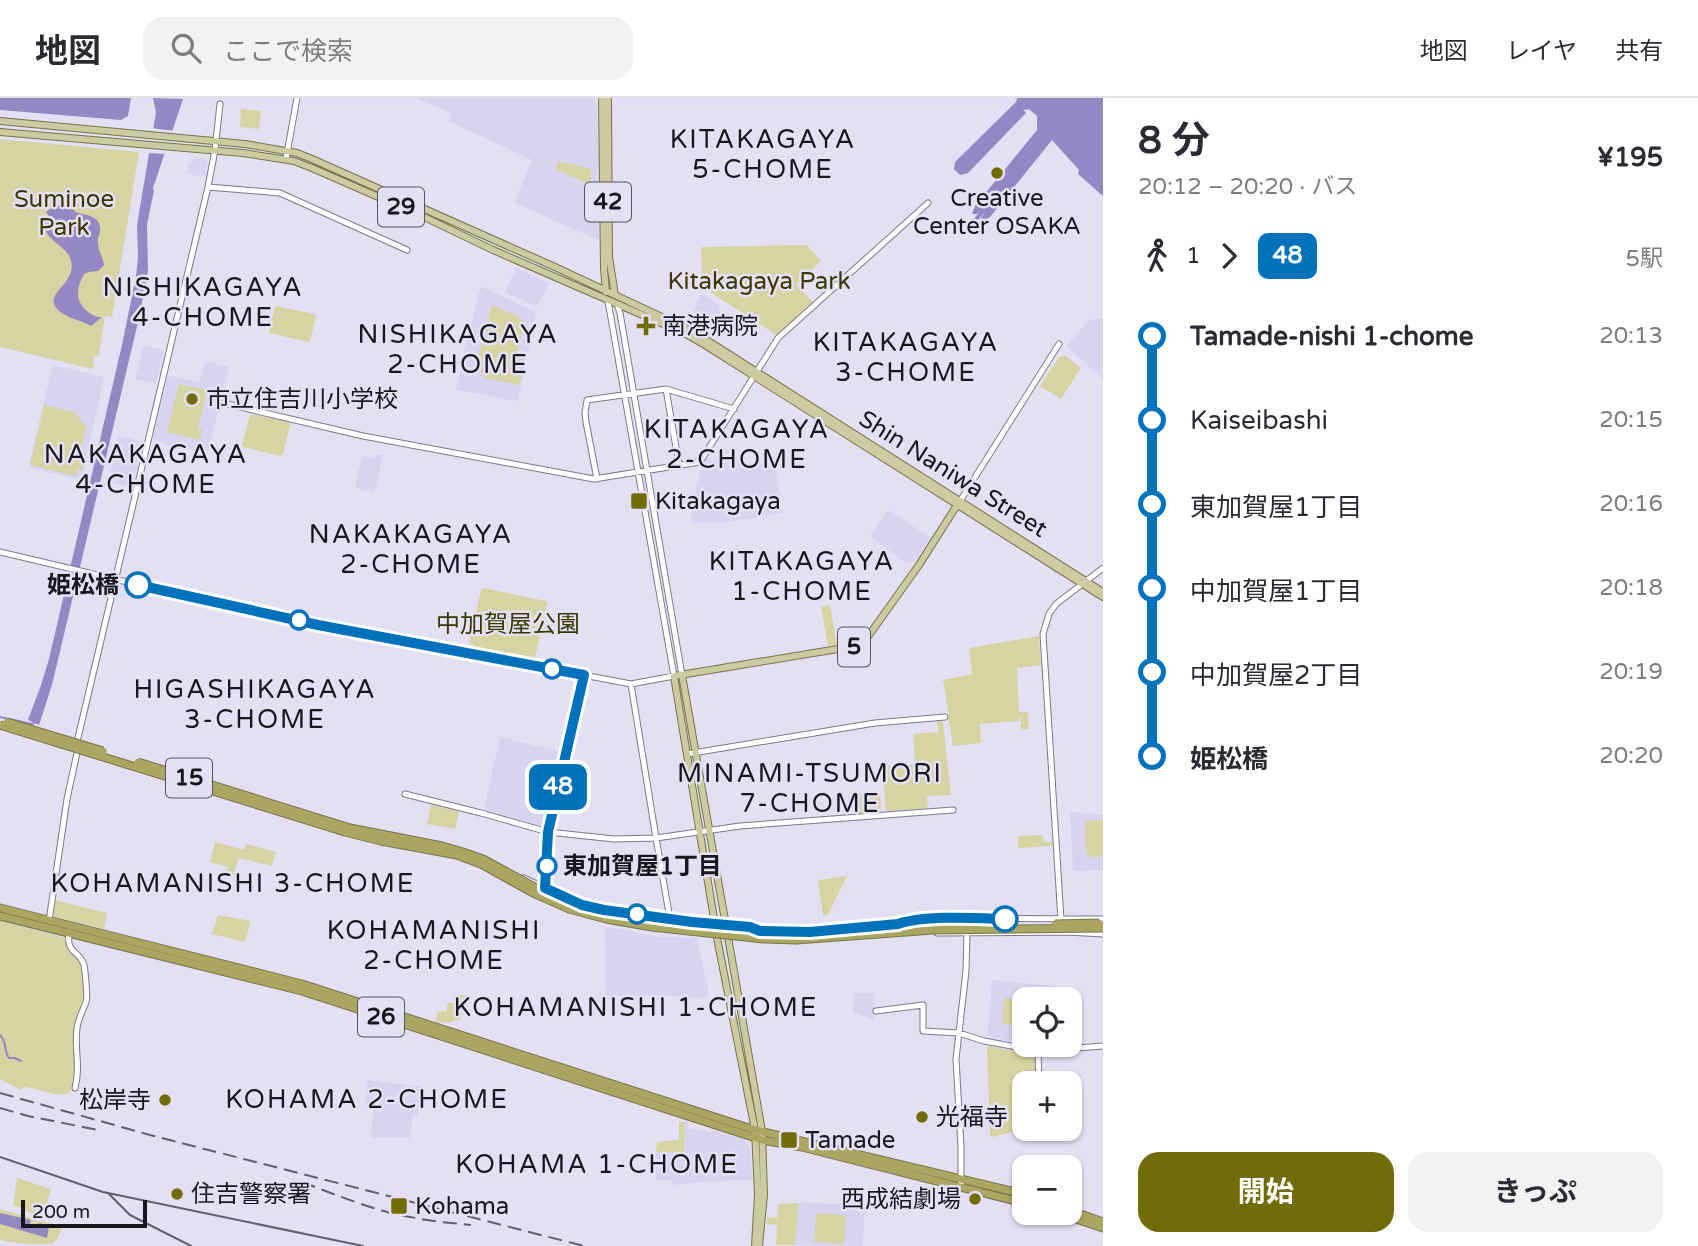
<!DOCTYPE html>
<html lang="ja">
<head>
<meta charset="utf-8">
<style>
  :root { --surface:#fff; --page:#f2f2f3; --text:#2b2b33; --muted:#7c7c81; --line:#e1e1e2; --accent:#726c08 }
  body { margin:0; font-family:"Varela Round","Noto Sans JP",sans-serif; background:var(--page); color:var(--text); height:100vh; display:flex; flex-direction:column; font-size:26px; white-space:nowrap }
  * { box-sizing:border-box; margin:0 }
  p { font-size:23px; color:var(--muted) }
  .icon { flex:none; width:38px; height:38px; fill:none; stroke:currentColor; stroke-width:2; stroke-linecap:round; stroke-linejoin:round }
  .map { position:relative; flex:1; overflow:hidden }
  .drawer { display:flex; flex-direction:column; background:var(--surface); width:595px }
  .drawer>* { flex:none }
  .badge { padding:0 14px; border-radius:10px; font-size:24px; line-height:46px }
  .fabs { position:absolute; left:1012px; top:889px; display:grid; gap:14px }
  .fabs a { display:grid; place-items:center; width:70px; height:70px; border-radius:14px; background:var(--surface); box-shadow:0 2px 5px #0004; font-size:35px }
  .scale { position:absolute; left:21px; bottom:18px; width:126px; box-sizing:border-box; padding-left:7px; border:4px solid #18171e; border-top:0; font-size:19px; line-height:24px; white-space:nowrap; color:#18171e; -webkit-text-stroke:5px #e3e0f4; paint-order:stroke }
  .map>.badge { position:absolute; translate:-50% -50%; box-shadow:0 0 0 4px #fff }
  .legs { display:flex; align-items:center; gap:10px; height:77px; padding:0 35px; font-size:23px }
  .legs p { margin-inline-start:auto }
  .head { display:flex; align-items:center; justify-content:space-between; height:119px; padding:0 35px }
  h1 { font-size:38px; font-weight:700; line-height:52px }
  .button { display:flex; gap:14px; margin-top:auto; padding:14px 35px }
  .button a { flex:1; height:80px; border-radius:21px; background:var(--accent); color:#fff; font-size:28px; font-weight:700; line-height:80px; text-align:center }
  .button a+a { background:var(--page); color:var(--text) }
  ul { padding:0 35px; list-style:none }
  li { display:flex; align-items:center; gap:24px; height:84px; font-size:26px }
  li i { display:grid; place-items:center; width:10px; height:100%; margin:0 9px; background:currentColor }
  li i::after { content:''; width:18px; height:18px; margin:-9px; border:5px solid; border-radius:50%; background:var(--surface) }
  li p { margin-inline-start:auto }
  li:first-child i { background:linear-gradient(#0000 50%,currentColor 0) }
  li:last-child i { background:linear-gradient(currentColor 50%,#0000 0) }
  header { display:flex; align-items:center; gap:42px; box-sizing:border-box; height:98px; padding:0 35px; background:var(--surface); border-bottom:2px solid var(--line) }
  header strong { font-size:33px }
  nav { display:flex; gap:38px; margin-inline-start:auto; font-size:24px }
  .search { width:490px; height:63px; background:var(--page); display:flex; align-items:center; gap:18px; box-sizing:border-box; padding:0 24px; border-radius:21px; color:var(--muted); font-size:26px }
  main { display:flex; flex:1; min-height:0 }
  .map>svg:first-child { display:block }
</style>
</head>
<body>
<header>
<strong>地図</strong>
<div class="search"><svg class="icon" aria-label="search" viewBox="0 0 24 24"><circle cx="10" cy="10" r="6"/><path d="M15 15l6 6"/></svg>ここで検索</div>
<nav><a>地図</a><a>レイヤ</a><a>共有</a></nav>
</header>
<main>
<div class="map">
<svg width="1103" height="1148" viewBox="0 0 1103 1148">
  <rect width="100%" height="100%" fill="#e3e0f4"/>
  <path fill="#d8d4ef" d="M415,0H595L597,12L598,93L568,80L598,95L599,142L514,105L532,62L448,23L451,15Z
    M193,59L204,60L208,65L205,79L187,76L189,65H192Z
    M516,170L549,185L538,207L536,208L505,194Z
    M482,189L534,213L536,215L518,302L516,303L457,292L456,290L480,190Z
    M700,196H702L721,208L718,213L725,218L712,237L691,224Z
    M1103,220V281L1066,248L1089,222Z
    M143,248L164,252L156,286L135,281Z
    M205,263L229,269L208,354L206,356L162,345V344L154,342L153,341L167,280L171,278L199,284Z
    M54,267L103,279L104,281L87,356H88L82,379L79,381L30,370L29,367L52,269Z
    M119,338L143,344L132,389L108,384Z
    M724,350L748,365L747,368L774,363L783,415L722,425H693L690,415L702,367L707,360L714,364Z
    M377,356L383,357L375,393L372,394L356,390L355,389L362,358L375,361Z
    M888,412L931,440L915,464L906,465L870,438Z
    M500,639L562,654L546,729H544L486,712L484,710Z
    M1070,714L1103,717V772L1073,773Z
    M607,829L658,839L697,840L709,896L704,900L654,897L608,898L606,896L605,830Z
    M994,882L1061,889L1063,891L1062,901H1024V946L987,938L992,884Z
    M854,895H874V922L853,915Z
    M368,982L425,989L418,1017H413L410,1040H370L374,1008L364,1007Z
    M688,1023V1031L711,1034L713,1032L743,1041L750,1050L753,1082L712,1083L672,1087V1082H656V1054H684L685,1024Z
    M799,1105L865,1106L863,1148L795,1147Z"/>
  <path fill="#d6d4a2" d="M241,11L261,13L259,31L240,29Z
    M0,41L139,54L112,219L105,218L99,257L94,258L93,271L0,249Z
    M559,63L591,71V87L555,71Z
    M807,147L821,163L796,187L814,205L778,238L707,192L710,188L702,183L701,150L703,149Z
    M492,207L520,219L519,221L524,223L517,258L525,260L519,287L485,280L476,267Z
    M275,208L314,216L316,218L310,243L308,244L270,235L269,234Z
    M1066,258L1081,270L1061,301L1040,288L1059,259Z
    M179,286L207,292L198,330L202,331L200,342L167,334Z
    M44,307L75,314L86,329L81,353L86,354L82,372L78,371L76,378L30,367Z
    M250,316L289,324L290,327L283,356L280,358L243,349L242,347Z
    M483,490L546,503L547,505L535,560L532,561L473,551L474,546L469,545L481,492Z
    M830,507L837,547L828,548L821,509Z
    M1039,538L1041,567L1017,570L1019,614H1028L1029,631H1021L1020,616L1019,623L980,626L981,645L953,648L943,582L972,576L969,550Z
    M937,622L943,624L951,697L927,698L928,710L888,713L886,711L882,668L915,666L913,636L938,634Z
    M880,695L881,711L880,714L857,716L855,697Z
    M431,707L459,713L455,731L427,726Z
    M1103,722V758L1090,759L1086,755L1085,723Z
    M1043,737L1044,744H1053V748L1018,750V738Z
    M215,744L244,752L246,746L276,754L272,768L239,760L233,777L226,775L228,769L210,764Z
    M847,778L828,817L823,818L818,784L819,782Z
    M54,802L107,815L104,831L51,818Z
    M218,817L251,823L245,844L212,836Z
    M0,823L65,840C67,857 77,855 81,867C84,874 87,898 84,905C81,914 75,921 75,931C73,952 82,975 69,995C52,1000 39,989 23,989L21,992L0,981Z
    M1016,890L1049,893L1048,901H1024V928L1002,926L1004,900L1015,901Z
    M454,896L465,897L466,899L461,921C453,924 445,926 436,924L438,913L446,914L448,905H453Z
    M989,948L1034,957L1035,959L1036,985H1024V1030L1018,1033L992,1039L990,1038L987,949Z
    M679,1024H685L684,1054H656L657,1044L679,1042Z
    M17,1080L51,1091L43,1119L25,1113L24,1110L13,1108Z
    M799,1105L795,1147H776L777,1127L767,1126V1119L777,1120L778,1106Z
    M0,1111L62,1129C60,1135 58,1141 53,1145C43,1148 12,1145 0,1142Z
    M816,1115L846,1117L844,1146L814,1144Z"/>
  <path fill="#9488c4" d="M0,0H131L128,18L121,22L0,12Z
    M153,0L183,1L153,90L154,93L147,126L148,173L139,220L52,587L39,627L28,622L41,587L49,561L122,247L136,178L138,159L137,127L156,14Z
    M1017,0H1103V98L1078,76L1079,72L1052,42L990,119L981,124V120L985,114L977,123L974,121L981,111L977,116H972L975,108L1037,32V18L1029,11L1026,12L1023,11L1026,15L968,75L960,77L954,71L955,64L1016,4Z
    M56,107L62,108V110L75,112V114C84,117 101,117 100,132C99,142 98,134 98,144C98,153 103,159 104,167L98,173L89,174L84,176C77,189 74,202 87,213C92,217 95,219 102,219C97,222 95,226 91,228C81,222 65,220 57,211C43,195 77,186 71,163C67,146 48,147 42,124L48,117L46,114Z
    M0,1115L31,1122L30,1126L38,1128L39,1125L49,1128L47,1140L0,1126Z"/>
  <path fill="#e3e0f4" d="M149,30L177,33L168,56L146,55Z"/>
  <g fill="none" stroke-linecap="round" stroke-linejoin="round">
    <path stroke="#9488c4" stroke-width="2" d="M0,619L32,626L34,625
      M0,937C7,944 4,954 9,960H15L21,963"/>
    <g stroke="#7c798b" stroke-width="7">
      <path id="secondary" d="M286,61L297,0
        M208,89L280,95L407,152
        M617,206L620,215L682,577
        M666,291L679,367
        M223,305L363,338L594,381L700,364L778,240L928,105
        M597,381L586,324L585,315L587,302L666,291L734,311
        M960,403L1059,246
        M0,454L123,483L318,527L536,568L631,586L674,578L608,203
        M631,586L656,740L670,821
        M687,656L875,625L945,619
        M405,696L481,715L548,734L614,741L656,740L740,728L953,712
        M524,780L559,797
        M545,790L548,734L584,577
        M602,812L668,821
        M1061,822L1043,536L1049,516L1056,506L1103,470
        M49,823L67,701L77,655V644L208,89L215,52L220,6
        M688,824L752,830
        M897,826L910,823L958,820L1103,821
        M69,834C66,857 79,851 84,867C85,873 88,899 86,904C83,913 78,921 77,930C74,952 81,966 75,990
        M937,835L1067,834L1103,836
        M876,913L923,907V933L959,935L984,943L1038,953L1103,948
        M1038,953L1039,985
        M961,1089V1049L956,961L966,873L967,834"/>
    </g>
    <g stroke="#77744a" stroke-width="8">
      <path id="primary" d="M602,0L604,171L606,194
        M608,0L609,159L615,197
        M0,23L245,46L297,55L312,61L555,169L694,234L1103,494
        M0,34L243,55L294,63L312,70L422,118L493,152L684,235L705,247L1103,499
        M682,577L762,1033L764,1097L759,1148
        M755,1148L758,1096L755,1032L718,845L674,578L862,547L919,467L959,404"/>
    </g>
    <g stroke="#77744a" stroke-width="9">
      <path id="highway" d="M0,810L302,886L755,1032L1024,1096
        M0,818L302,893L762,1042L802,1049L1024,1105
        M750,829L783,832
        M1069,1112L1103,1124
        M1058,1115L1103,1130"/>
    </g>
    <use href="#secondary" stroke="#fff" stroke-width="5"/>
    <use href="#primary" stroke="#cccaa0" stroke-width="6"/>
    <use href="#highway" stroke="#aaa661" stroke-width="7"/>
    <path stroke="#615f6b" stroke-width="2" d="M0,1059L103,1094L363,1148
      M109,1096L130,1117L191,1148"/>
    <path stroke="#615f6b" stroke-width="2" stroke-dasharray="14 7" stroke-linecap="butt" d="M0,995L150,1037L584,1148
      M0,1010L28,1018L98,1032
      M302,1084C339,1098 377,1114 416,1120C434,1124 453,1125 471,1127"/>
    <g stroke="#77744a" stroke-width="9" stroke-linecap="butt">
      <path id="highway-bridge" d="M7,624L103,653
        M0,627L345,734L381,743L457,757L481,766L535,796L569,811L606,821L652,829L764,841L796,842L933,832L1103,830
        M138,664L350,730L442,748L463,754L483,761L544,794L576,808L607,816L733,833L783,837L832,835L925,826L1015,825
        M1055,826L1099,825
        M783,832L828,831"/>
    </g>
    <use href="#highway-bridge" stroke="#aaa661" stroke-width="7"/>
  </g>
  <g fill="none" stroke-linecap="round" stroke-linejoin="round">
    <g stroke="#fff" stroke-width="16">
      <path id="line-1" d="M138,487L318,527L584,577L548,734L545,790L582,807L604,812L692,824L750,829L760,833L810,834L898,826C925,817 975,820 1005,821"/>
    </g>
    <use href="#line-1" stroke="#0072bc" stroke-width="10"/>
  </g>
  <g fill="#726c08" stroke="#e3e0f4" stroke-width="2.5">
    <circle cx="997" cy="75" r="7"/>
    <path d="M642.5 217.5h7v7h7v7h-7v7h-7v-7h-7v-7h7z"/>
    <circle cx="192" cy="301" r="7"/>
    <rect x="630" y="394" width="18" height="18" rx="3.5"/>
    <circle cx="165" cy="1002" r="7"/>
    <circle cx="922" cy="1019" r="7"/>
    <rect x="780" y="1033" width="18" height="18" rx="3.5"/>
    <circle cx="177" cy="1096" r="7"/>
    <circle cx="975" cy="1101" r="7"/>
    <rect x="390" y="1099" width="18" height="18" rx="3.5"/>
  </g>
  <g fill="#fff" stroke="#0072bc" stroke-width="3.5">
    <circle cx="138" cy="487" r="12"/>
    <circle cx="299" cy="522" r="9"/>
    <circle cx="552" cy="571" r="9"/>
    <circle cx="547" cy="768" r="9"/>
    <circle cx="637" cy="816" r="9"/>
    <circle cx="1005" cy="821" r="12"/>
  </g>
  <g text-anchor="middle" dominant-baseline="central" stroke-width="5" stroke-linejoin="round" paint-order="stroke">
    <g fill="#e3e0f4" stroke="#55535e" stroke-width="2">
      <rect x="585" y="84.5" width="46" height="39" rx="5"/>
      <rect x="378" y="89.5" width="46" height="39" rx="5"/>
      <rect x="838" y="529.5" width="32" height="39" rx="5"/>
      <rect x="166" y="660.5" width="46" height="39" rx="5"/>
      <rect x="358" y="899.5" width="46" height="39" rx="5"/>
    </g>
    <g font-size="23" font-weight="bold" fill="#18171e">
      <text x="608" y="104">42</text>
      <text x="401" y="109">29</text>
      <text x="854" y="549">5</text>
      <text x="189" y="680">15</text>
      <text x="381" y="919">26</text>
    </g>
    <g font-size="24" fill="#18171e" stroke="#e3e0f4" text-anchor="start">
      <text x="997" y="100" text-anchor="middle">Creative<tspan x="997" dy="28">Center OSAKA</tspan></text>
      <text x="662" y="228">南港病院</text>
      <text x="206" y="301">市立住吉川小学校</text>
      <text x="655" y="403">Kitakagaya</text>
      <text x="151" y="1002" text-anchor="end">松岸寺</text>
      <text x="936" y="1019">光福寺</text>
      <text x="805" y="1042">Tamade</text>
      <text x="191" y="1096">住吉警察署</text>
      <text x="961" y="1101" text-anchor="end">西成結劇場</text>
      <text x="415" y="1108">Kohama</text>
    </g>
    <g font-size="24" fill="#3b3700" stroke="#e3e0f4">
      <text x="64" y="101">Suminoe<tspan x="64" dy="28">Park</tspan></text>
      <text x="759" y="183">Kitakagaya Park</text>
      <text x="508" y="526">中加賀屋公園</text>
    </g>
    <g font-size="24" fill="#18171e" stroke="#e3e0f4">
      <text transform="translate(953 376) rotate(32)">Shin Naniwa Street</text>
    </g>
    <g font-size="24" font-weight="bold" fill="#18171e" stroke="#e3e0f4" text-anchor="end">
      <text x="119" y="487">姫松橋</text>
      <text x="563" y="768" text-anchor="start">東加賀屋1丁目</text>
    </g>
    <g font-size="26" letter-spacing="2" fill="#18171e" stroke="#e3e0f4">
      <text x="763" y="41">KITAKAGAYA<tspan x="763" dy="30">5-CHOME</tspan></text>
      <text x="203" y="189">NISHIKAGAYA<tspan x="203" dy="30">4-CHOME</tspan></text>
      <text x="458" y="236">NISHIKAGAYA<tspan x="458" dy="30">2-CHOME</tspan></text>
      <text x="906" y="244">KITAKAGAYA<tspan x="906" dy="30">3-CHOME</tspan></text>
      <text x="737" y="331">KITAKAGAYA<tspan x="737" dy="30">2-CHOME</tspan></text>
      <text x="146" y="356">NAKAKAGAYA<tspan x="146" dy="30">4-CHOME</tspan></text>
      <text x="411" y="436">NAKAKAGAYA<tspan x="411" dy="30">2-CHOME</tspan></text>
      <text x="802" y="463">KITAKAGAYA<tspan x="802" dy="30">1-CHOME</tspan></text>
      <text x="255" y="591">HIGASHIKAGAYA<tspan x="255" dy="30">3-CHOME</tspan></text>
      <text x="810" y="675">MINAMI-TSUMORI<tspan x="810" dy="30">7-CHOME</tspan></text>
      <text x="233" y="785">KOHAMANISHI 3-CHOME</text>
      <text x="434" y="832">KOHAMANISHI<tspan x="434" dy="30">2-CHOME</tspan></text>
      <text x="636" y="909">KOHAMANISHI 1-CHOME</text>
      <text x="367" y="1001">KOHAMA 2-CHOME</text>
      <text x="597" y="1066">KOHAMA 1-CHOME</text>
    </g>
  </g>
</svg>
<div class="fabs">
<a><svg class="icon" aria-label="locate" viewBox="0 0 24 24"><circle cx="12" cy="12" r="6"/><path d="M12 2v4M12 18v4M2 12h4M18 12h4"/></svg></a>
<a>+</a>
<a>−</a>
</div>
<div class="scale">200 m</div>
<b class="badge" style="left:558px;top:689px;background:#0072bc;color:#fff">48</b>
</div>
<section class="drawer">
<div class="head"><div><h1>8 分</h1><p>20:12 – 20:20 · バス</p></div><b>¥195</b></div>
<div class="legs"><svg class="icon" aria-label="walk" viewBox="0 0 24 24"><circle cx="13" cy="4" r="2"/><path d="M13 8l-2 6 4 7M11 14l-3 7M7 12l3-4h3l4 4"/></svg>1<svg class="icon" aria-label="forward" viewBox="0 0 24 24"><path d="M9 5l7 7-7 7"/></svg><b class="badge" style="background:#0072bc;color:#fff">48</b><p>5駅</p></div>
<ul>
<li><i style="color:#0072bc"></i><b>Tamade-nishi 1-chome</b><p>20:13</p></li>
<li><i style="color:#0072bc"></i><span>Kaiseibashi</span><p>20:15</p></li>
<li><i style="color:#0072bc"></i><span>東加賀屋1丁目</span><p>20:16</p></li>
<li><i style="color:#0072bc"></i><span>中加賀屋1丁目</span><p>20:18</p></li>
<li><i style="color:#0072bc"></i><span>中加賀屋2丁目</span><p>20:19</p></li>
<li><i style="color:#0072bc"></i><b>姫松橋</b><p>20:20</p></li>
</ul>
<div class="button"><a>開始</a><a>きっぷ</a></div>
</section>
</main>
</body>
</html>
